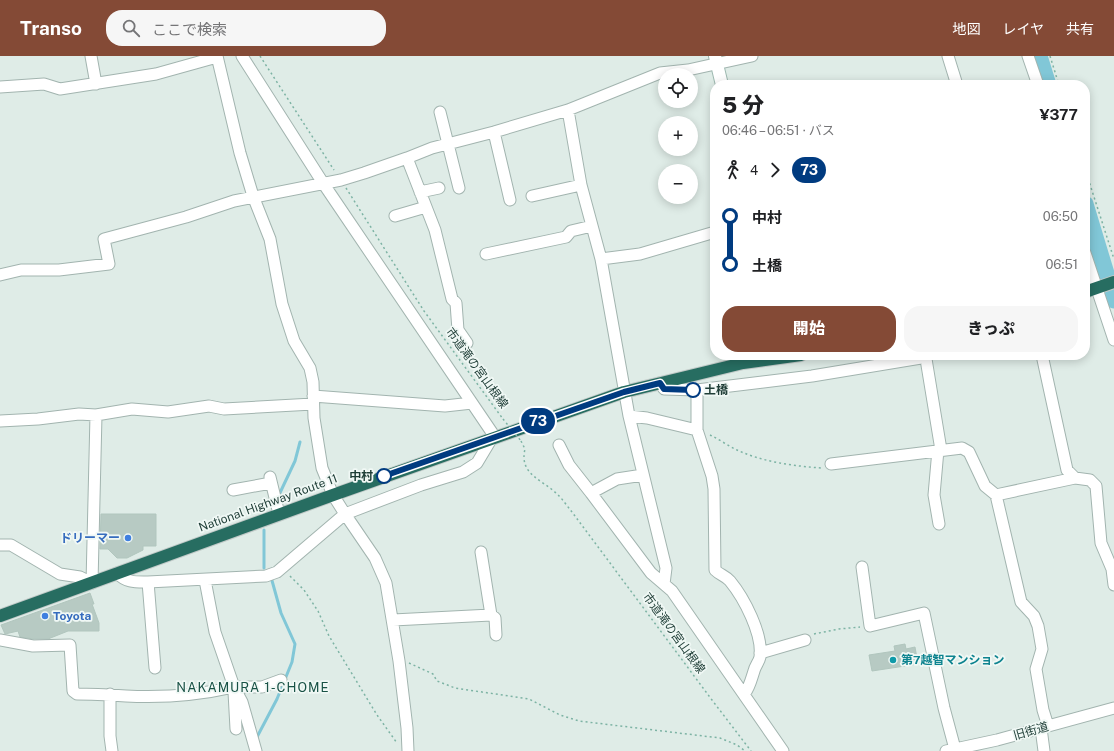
<!DOCTYPE html>
<html lang="ja">
<head>
<meta charset="utf-8">
<style>
  :root { --surface:#fff; --page:#f6f6f6; --text:#202124; --muted:#757577; --accent:#844a36 }
  body { margin:0; font-family:"Public Sans","Noto Sans JP",sans-serif; background:var(--page); color:var(--text); height:100vh; display:flex; flex-direction:column; font-size:15px; white-space:nowrap }
  * { box-sizing:border-box; margin:0 }
  p { font-size:13px; color:var(--muted) }
  .icon { flex:none; width:22px; height:22px; fill:none; stroke:currentColor; stroke-width:2; stroke-linecap:round; stroke-linejoin:round }
  .map { position:relative; flex:1; overflow:hidden }
  .side { position:absolute; left:710px; top:24px; width:380px; height:280px; display:flex; flex-direction:column; background:var(--surface); border-radius:16px; box-shadow:0 2px 10px #0003 }
  .side>* { flex:none }
  .badge { padding:0 8px; border-radius:13px; font-size:14px; line-height:26px }
  .fabs { position:absolute; left:658px; top:12px; display:grid; gap:8px }
  .fabs a { display:grid; place-items:center; width:40px; height:40px; border-radius:50%; background:var(--surface); box-shadow:0 2px 10px #0003; font-size:20px }
  .map>.badge { position:absolute; translate:-50% -50%; box-shadow:0 0 0 2px #fff }
  .legs { display:flex; align-items:center; gap:6px; height:44px; padding:0 12px; font-size:13px }
  .legs p { margin-inline-start:auto }
  .head { display:flex; align-items:center; justify-content:space-between; height:68px; padding:0 12px }
  h1 { font-size:22px; font-weight:800; line-height:30px }
  .primary-button { display:flex; gap:8px; margin-top:auto; padding:8px 12px }
  .primary-button a { flex:1; height:46px; border-radius:16px; background:var(--accent); color:#fff; font-size:16px; font-weight:800; line-height:46px; text-align:center }
  .primary-button a+a { background:var(--page); color:var(--text) }
  ul { padding:0 12px; list-style:none }
  li { display:flex; align-items:center; gap:14px; height:48px; font-size:15px }
  li i { display:grid; place-items:center; width:6px; height:100%; margin:0 5px; background:currentColor }
  li i::after { content:''; width:10px; height:10px; margin:-5px; border:3px solid; border-radius:50%; background:var(--surface) }
  li p { margin-inline-start:auto }
  li:first-child i { background:linear-gradient(#0000 50%,currentColor 0) }
  li:last-child i { background:linear-gradient(currentColor 50%,#0000 0) }
  header { display:flex; align-items:center; gap:24px; box-sizing:border-box; height:56px; padding:0 20px; background:var(--accent); color:#fff }
  header strong { font-size:19px }
  nav { display:flex; gap:22px; margin-inline-start:auto; font-size:14px }
  .search { width:280px; height:36px; background:var(--page); display:flex; align-items:center; gap:10px; box-sizing:border-box; padding:0 14px; border-radius:16px; color:var(--muted); font-size:15px }
  .map>svg:first-child { display:block }
</style>
</head>
<body>
<header>
<strong>Transo</strong>
<div class="search"><svg class="icon" aria-label="search" viewBox="0 0 24 24"><circle cx="10" cy="10" r="6"/><path d="M15 15l6 6"/></svg>ここで検索</div>
<nav><a>地図</a><a>レイヤ</a><a>共有</a></nav>
</header>
<div class="map">
<svg width="1114" height="695" viewBox="0 0 1114 695">
  <rect width="100%" height="100%" fill="#dfece7"/>
  <g fill="none" stroke-linecap="round" stroke-linejoin="round">
    <path stroke="#81c7d7" stroke-width="3" d="M278,441L295,405L300,386
      M264,474V512
      M257,681L277,643L292,606L295,588L281,557L271,521"/>
    <path stroke="#81c7d7" stroke-width="17" d="M1039,0L1048,29
      M1085,148L1114,244"/>
  </g>
  <path fill="#b7cac3" stroke="#b1c6be" d="M101,458H156V490H143V494L127,502H117L108,493H100Z
    M90,537L94,548H92L99,567V575H68L48,583H34L20,581L18,575L5,578L1,569Z
    M905,588L906,593L915,591L918,608L872,615L869,599L895,595L894,590Z"/>
  <g fill="none" stroke-linecap="round" stroke-linejoin="round">
    <g stroke="#a2b4af" stroke-width="13">
      <path id="street" d="M91,0L96,28
        M217,0L240,97L253,140L270,183L282,248L294,285L310,312L313,326L314,362L322,412L333,439L345,458L375,502L386,527L399,605L407,672L408,695
        M242,0L323,127L495,381
        M948,0L957,29
        M1028,0L1038,29
        M0,31L44,28L60,33L156,18L217,1
        M568,54L581,129L601,203L629,360L666,512L664,528
        M440,56L459,132
        M494,76L510,144
        M407,102L435,174L452,243L456,247L458,274L467,287
        M420,136L439,132
        M532,140L581,129
        M395,160L426,151
        M1085,197L1114,284
        M486,198L566,181L571,175L592,170
        M601,203L640,198L715,176
        M0,219L21,214H59L109,208L104,183L186,161L234,145L341,124L364,117L407,102L432,92L494,76L568,54L660,17L688,14L752,0
        M1042,299L1067,414L1075,422L1090,424L1096,430L1101,487L1112,513L1114,529
        M660,327L664,333L697,334
        M313,340L445,350L472,347
        M629,360L647,362L697,374V334L812,320L921,302L926,303L941,394
        M0,365L38,363L79,358L96,359L132,353L168,356L209,350L224,353L313,348
        M697,374L712,420L714,433L715,514C720,519 726,520 730,525C744,542 763,578 760,601C759,606 755,610 754,615C751,624 750,630 745,637
        M559,389L569,409L591,437L617,423L643,419
        M938,394L934,439L939,468
        M831,408L962,392L969,396L985,430L996,439L1075,422
        M270,421L279,458
        M233,434L271,427
        M591,437L651,517L672,535L783,695
        M996,439L1021,546L1034,560L1038,570L1042,593L1036,613L1043,654L1048,670
        M0,489H11L60,518L80,521L92,527L96,359
        M481,496L491,559
        M862,511L870,570L924,557L944,652L955,693
        M117,517C126,527 136,526 148,526L266,520L277,516L345,458L421,429L463,416L477,407L492,382
        M205,524L215,576L234,631H262L281,624
        M148,526L155,612
        M393,564L491,559L495,562L496,579
        M0,584L33,590L70,589L73,635L77,638C94,638 110,639 126,640C163,642 199,639 234,631L242,646L256,695
        M760,597L805,584
        M234,636L236,673
        M110,638V680L112,695
        M1041,672L1044,695
        M946,695L997,684L1114,652"/>
    </g>
    <g stroke="#9db9b0" stroke-width="14">
      <path id="secondary" d="M715,0L722,29"/>
    </g>
    <g stroke="#c0c9c7" stroke-width="14">
      <path id="highway" d="M1085,236L1114,226
        M0,560L333,439L624,336L743,307L801,299"/>
    </g>
    <path stroke="#7db3a4" stroke-width="1.5" stroke-dasharray="2 3" stroke-linecap="butt" d="M260,0L334,114
      M1050,0L1059,29
      M1085,113L1114,203
      M346,132L424,255L503,363
      M710,379C719,383 728,390 737,394C763,406 793,410 822,412
      M521,385L525,393C519,418 541,423 556,437C562,442 567,450 572,456L712,644L751,695
      M290,520L304,534L318,555L329,580L377,659L397,687
      M814,578L839,573L860,571
      M409,607L433,618L437,625L455,632L529,643L560,659L579,665L720,682L737,689L745,695"/>
    <use href="#street" stroke="#fff" stroke-width="11"/>
    <use href="#secondary" stroke="#fff" stroke-width="12"/>
    <use href="#highway" stroke="#276d61" stroke-width="12"/>
    <path stroke="#7db3a4" stroke-width="1.5" stroke-dasharray="2 3" stroke-linecap="butt" d="M503,363L521,385"/>
  </g>
  <g fill="none" stroke-linecap="round" stroke-linejoin="round">
    <g stroke="#fff" stroke-width="9">
      <path id="line-1" d="M384,420L624,336L660,327L664,333L693,334"/>
    </g>
    <use href="#line-1" stroke="#003b80" stroke-width="6"/>
  </g>
  <g fill="#fff" stroke="#003b80" stroke-width="2">
    <circle cx="693" cy="334" r="7"/>
    <circle cx="384" cy="420" r="7"/>
  </g>
  <g fill="#3f7fe0" stroke="#f0f8f5" stroke-width="1.5">
    <circle cx="128" cy="482" r="4"/>
    <circle cx="45" cy="560" r="4"/>
  </g>
  <circle fill="#0f9aa8" stroke="#f0f8f5" stroke-width="1.5" cx="893" cy="604" r="4"/>
  <g text-anchor="middle" dominant-baseline="central" stroke-width="3.5" stroke-linejoin="round" paint-order="stroke">
    <g font-size="12" fill="#1f3e37" stroke="#f0f8f5">
      <text transform="translate(477 312) rotate(54)">市道滝の宮山根線</text>
      <text transform="translate(268 447) rotate(-20)">National Highway Route 11</text>
      <text transform="translate(674 577) rotate(54)">市道滝の宮山根線</text>
      <text transform="translate(1031 675) rotate(-16)">旧街道</text>
    </g>
    <g font-size="12" font-weight="bold" fill="#1f3e37" stroke="#f0f8f5" text-anchor="start">
      <text x="704" y="334">土橋</text>
      <text x="373" y="420" text-anchor="end">中村</text>
    </g>
    <g font-size="12" font-weight="bold" fill="#366cbe" stroke="#f0f8f5" text-anchor="end">
      <text x="120" y="482">ドリーマー</text>
      <text x="53" y="560" text-anchor="start">Toyota</text>
    </g>
    <g font-size="12" font-weight="bold" fill="#0d838f" stroke="#f0f8f5" text-anchor="start">
      <text x="901" y="604">第7越智マンション</text>
    </g>
    <g font-size="13" letter-spacing="1" fill="#195246" stroke="#f0f8f5">
      <text x="253" y="631">NAKAMURA 1-CHOME</text>
    </g>
  </g>
</svg>
<div class="fabs">
<a><svg class="icon" aria-label="locate" viewBox="0 0 24 24"><circle cx="12" cy="12" r="6"/><path d="M12 2v4M12 18v4M2 12h4M18 12h4"/></svg></a>
<a>+</a>
<a>−</a>
</div>
<b class="badge" style="left:538px;top:365px;background:#003b80;color:#fff">73</b>
<section class="side">
<div class="head"><div><h1>5 分</h1><p>06:46 – 06:51 · バス</p></div><b>¥377</b></div>
<div class="legs"><svg class="icon" aria-label="walk" viewBox="0 0 24 24"><circle cx="13" cy="4" r="2"/><path d="M13 8l-2 6 4 7M11 14l-3 7M7 12l3-4h3l4 4"/></svg>4<svg class="icon" aria-label="forward" viewBox="0 0 24 24"><path d="M9 5l7 7-7 7"/></svg><b class="badge" style="background:#003b80;color:#fff">73</b></div>
<ul>
<li><i style="color:#003b80"></i><b>中村</b><p>06:50</p></li>
<li><i style="color:#003b80"></i><b>土橋</b><p>06:51</p></li>
</ul>
<div class="primary-button"><a>開始</a><a>きっぷ</a></div>
</section>
</div>
</body>
</html>
